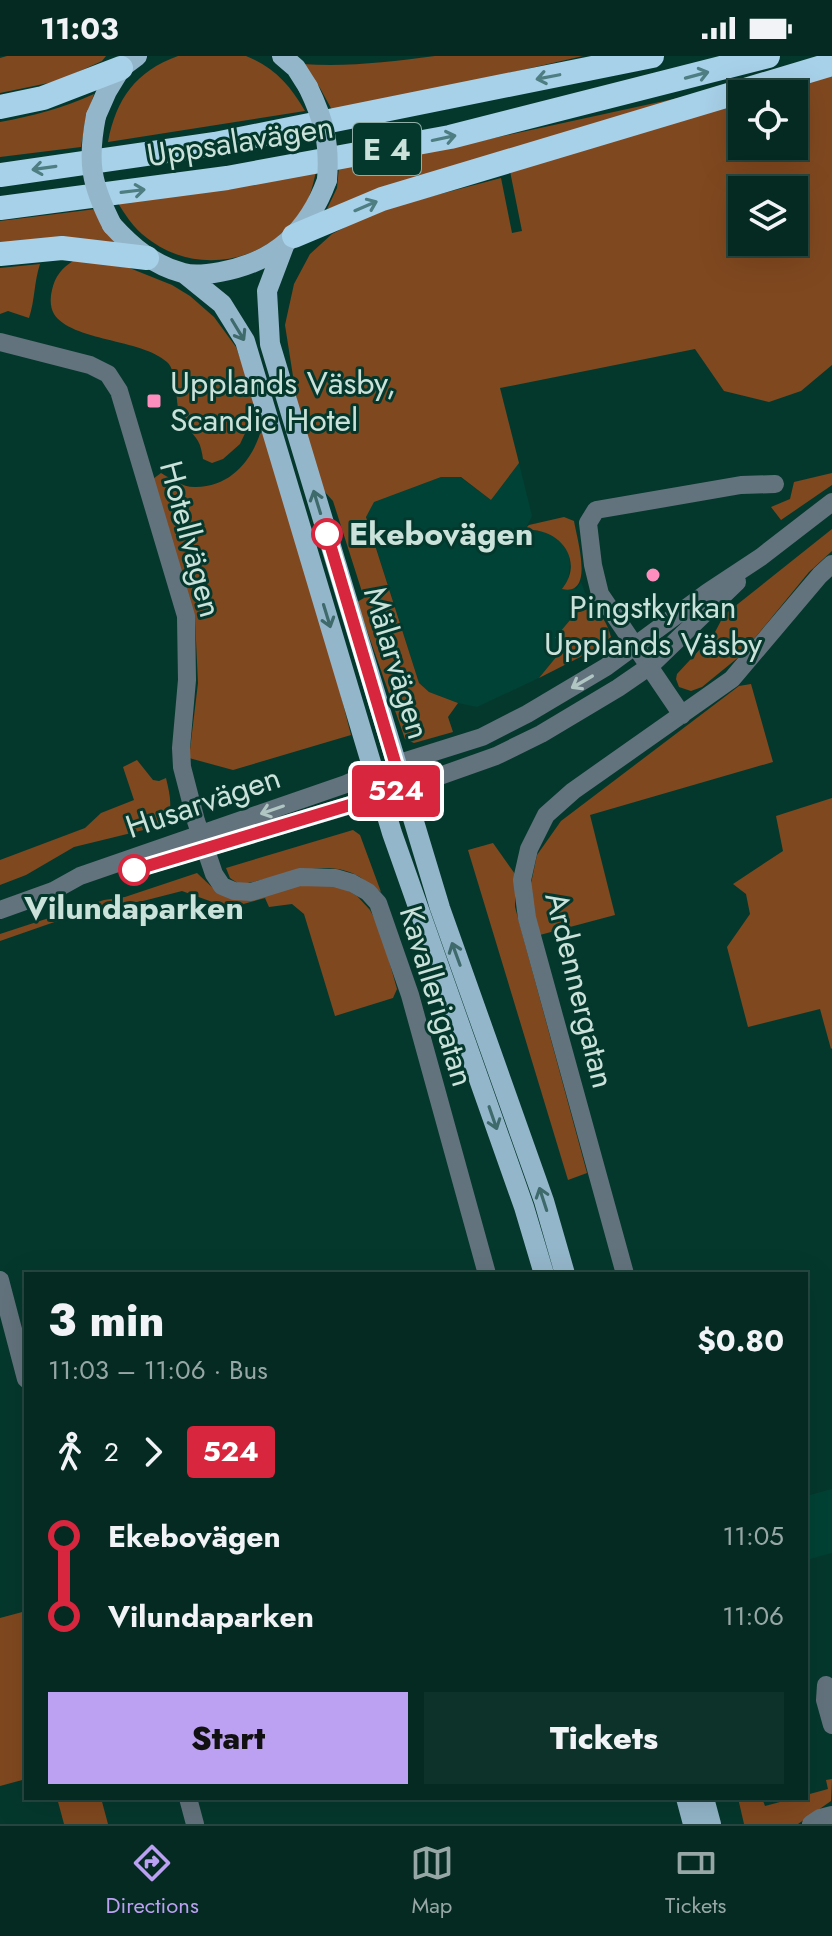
<!DOCTYPE html>
<html lang="en">
<head>
<meta charset="utf-8">
<style>
  :root { --surface:#042a22; --page:#0d322a; --text:#f1f3f6; --muted:#97a7a5; --line:#254640; --accent:#bca0f2 }
  body { margin:0; font-family:Jost,sans-serif; background:var(--page); color:var(--text); height:100vh; display:flex; flex-direction:column; font-size:30px; white-space:nowrap }
  * { box-sizing:border-box; margin:0 }
  p { font-size:26px; color:var(--muted) }
  .icon { flex:none; width:44px; height:44px; fill:none; stroke:currentColor; stroke-width:2; stroke-linecap:round; stroke-linejoin:round }
  .map { position:relative; flex:1; overflow:hidden }
  .panel { position:absolute; left:24px; top:1216px; width:784px; height:528px; display:flex; flex-direction:column; background:var(--surface); border-radius:0px; box-shadow:0 8px 32px #0002,0 0 0 2px var(--line) }
  .panel>* { flex:none }
  .badge { padding:0 16px; border-radius:6px; font-size:28px; line-height:52px }
  .buttons { position:absolute; left:728px; top:24px; display:grid; gap:16px }
  .buttons a { display:grid; place-items:center; width:80px; height:80px; border-radius:0px; background:var(--surface); box-shadow:0 8px 32px #0002,0 0 0 2px var(--line); font-size:40px }
  .map>.badge { position:absolute; translate:-50% -50%; box-shadow:0 0 0 4px #fff }
  .legs { display:flex; align-items:center; gap:12px; height:88px; padding:0 24px; font-size:26px }
  .legs p { margin-inline-start:auto }
  .summary { display:flex; align-items:center; justify-content:space-between; height:136px; padding:0 24px }
  h1 { font-size:44px; font-weight:800; line-height:60px }
  .primary-button { display:flex; gap:16px; margin-top:auto; padding:16px 24px }
  .primary-button a { flex:1; height:92px; border-radius:0px; background:var(--accent); color:#111; font-size:32px; font-weight:800; line-height:92px; text-align:center }
  .primary-button a+a { background:var(--page); color:var(--text) }
  ul { padding:0 24px; list-style:none }
  li { display:flex; align-items:center; gap:28px; height:80px; font-size:30px }
  li i { display:grid; place-items:center; width:12px; height:100%; margin:0 10px; background:currentColor }
  li i::after { content:''; width:20px; height:20px; margin:-10px; border:6px solid; border-radius:50%; background:var(--surface) }
  li p { margin-inline-start:auto }
  li:first-child i { background:linear-gradient(#0000 50%,currentColor 0) }
  li:last-child i { background:linear-gradient(currentColor 50%,#0000 0) }
  .status { display:flex; justify-content:space-between; align-items:center; height:56px; padding:0 40px; background:var(--surface); direction:ltr }
  .status svg { height:22px; fill:currentColor }
  .tab-bar { display:flex; justify-content:space-around; align-items:center; height:112px; border-top:2px solid var(--line); background:var(--surface); font-size:22px; color:var(--muted) }
  .tab-bar a { display:grid; justify-items:center; gap:4px }
  .tab-bar .selected { color:var(--accent) }
  .map>svg:first-child { display:block }
</style>
</head>
<body>
<div class="status"><b>11:03</b><svg viewBox="0 0 49 12"><path d="M0 12V9h3v3zM5 12V6h3v6zM10 12V3h3v9zM15 12V0h3v12zM26 1h20v11H26zM47 4h2v5h-2z"/></svg></div>
<div class="map">
<svg width="832" height="1768" viewBox="0 0 832 1768">
  <rect width="100%" height="100%" fill="#05382d"/>
  <path fill="#004235" d="M519,407L532,460L525,474L544,475L556,481L564,489L569,499L570,508L568,526L576,533L581,526L591,552L583,554L556,582L570,584L539,622L477,651L458,647L429,636L419,627L366,460L374,445L441,421H460L491,444Z
    M832,1433V1497L806,1504V1440Z"/>
  <path fill="#80481f" fill-rule="evenodd" d="M7,0H106L102,5L58,25L0,37V2Z
    M178,0H246C274,11 290,29 305,55L108,86C116,43 136,15 178,0Z
    M435,0H583L479,24L332,54L320,32L302,8C349,11 388,6 435,0Z
    M832,19V309L801,335L769,346L724,335L695,293L500,332L519,407L491,444L461,421H441L374,446L366,461L419,627L429,636L458,647L448,661L453,676L414,687L405,683L357,546L364,542L333,445L324,435L298,352L285,269L294,228L310,198L332,178L376,155L501,122L512,177L522,175L510,115L742,46V90H794V38H768ZM742,134H794V186H742Z
    M710,35L327,153L337,132L339,111L407,101Z
    M94,38L85,66L81,91L0,101V66C33,60 63,52 94,38Z
    M317,112C314,123 312,136 306,147C275,205 199,223 147,182C133,172 125,158 116,144Z
    M96,153L118,188L0,187V165Z
    M73,205L122,209L172,229L190,240L214,261L236,291L253,338L254,358L240,388L223,403L212,407L203,403C202,397 201,390 198,385C193,376 183,370 180,360C175,346 178,316 167,306C142,283 71,285 54,258C50,251 50,242 52,234C55,220 62,212 73,205Z
    M40,208C34,226 35,244 29,262L8,255L0,258V212Z
    M262,371L328,589L351,679L233,714L189,702L198,627L195,563L153,423L161,417C171,423 184,432 196,431C232,431 254,402 262,371Z
    M832,417V429L781,464L771,451L790,443L794,426Z
    M564,461L574,465C577,483 595,541 562,533C585,505 560,471 524,474L529,469Z
    M832,473V495L809,516L740,600L702,631L691,635L679,631L676,623L677,618L714,578L724,559Z
    M591,552C603,558 607,568 611,581L598,592L539,622L570,584L555,582L576,557Z
    M751,628L773,706L590,759L615,859L536,880L529,837L537,799L561,765L739,630Z
    M137,704L153,724L159,725L166,722C170,739 174,754 164,769L74,791L26,819L0,829V804L85,772L101,757L134,744L123,711Z
    M832,742V992L831,993L820,953L748,971L727,891L750,858L746,838L733,828L783,795L776,760Z
    M353,774L360,779L381,836C374,832 367,826 360,821C322,799 278,824 239,828L230,822L226,812Z
    M493,787L515,818V851L587,1117L568,1124L468,794Z
    M197,817L218,837L298,829L340,830L357,840L370,854L380,873L397,933L393,942L335,960L304,858L292,848L269,851L265,842L229,852L182,835L143,845L110,850L86,855L0,885V878L104,844L125,841Z
    M26,1555V1723L0,1730V1562Z
    M832,1723L831,1745L798,1768H744L738,1742H762L765,1750L795,1742H806V1739L828,1733L826,1724Z
    M57,1742H101L108,1768H64Z"/>
  <g fill="none" stroke-linecap="round" stroke-linejoin="round">
    <path stroke="#63737d" stroke-width="18" d="M0,286L90,309L108,318L119,335L186,560L187,624L181,692L182,711L196,765L214,818L222,830L234,835L251,836L300,821L335,822L352,827L368,836L378,847L410,939L487,1218
      M682,659L600,538L593,509L588,467L596,454L741,429L775,428
      M396,708L482,681L527,658L606,611L708,536L761,501L832,446
      M403,733L496,700L541,678L618,632L650,610L737,526
      M152,808L381,740
      M0,854L53,835L80,820L346,728L373,716
      M625,1218L527,862L522,824L529,793L546,759L573,735L732,623L820,519L832,508
      M0,1224L26,1323
      M826,1629L825,1644L832,1669
      M188,1742L195,1768
      M811,1768L820,1762L832,1759"/>
    <path stroke="#94b6ca" stroke-width="20" d="M282,0L296,12L308,31
      M96,60L107,35L121,12L137,0
      M112,169C132,191 153,209 183,217C194,220 209,218 220,216C275,206 308,176 327,124
      M284,190L267,235L270,288L440,852L544,1145L565,1218
      M185,218L222,248L245,285L392,777L524,1151L544,1218
      M686,1742L693,1768
      M704,1742L711,1768"/>
    <path stroke="#a7d1e9" stroke-width="24" d="M0,51L43,42L121,12
      M0,119L215,88L652,0
      M0,152L227,122L450,81L768,0
      M294,180L382,143L832,8
      M0,198L62,192L147,202"/>
    <path stroke="#94b6ca" stroke-width="20" d="M308,31C324,64 330,87 327,124
      M96,60C87,106 91,128 112,169"/>
  </g>
  <defs><path id="oneway-shaft" d="M-6 0H5M1.5-3L5.5 0L1.5 3" fill="none" stroke-width="1.6" stroke-linecap="round" stroke-linejoin="round" transform="scale(2)"/></defs>
  <g stroke="#4e7d82">
    <use href="#oneway-shaft" transform="translate(697 19) rotate(-15)"/>
    <use href="#oneway-shaft" transform="translate(548 21) rotate(169)"/>
    <use href="#oneway-shaft" transform="translate(444 82) rotate(-12)"/>
    <use href="#oneway-shaft" transform="translate(44 112) rotate(172)"/>
    <use href="#oneway-shaft" transform="translate(133 135) rotate(-7)"/>
    <use href="#oneway-shaft" transform="translate(366 150) rotate(-23)"/>
  </g>
  <g stroke="#3e6a6c">
    <use href="#oneway-shaft" transform="translate(238 274) rotate(59)"/>
    <use href="#oneway-shaft" transform="translate(317 446) rotate(-107)"/>
    <use href="#oneway-shaft" transform="translate(327 560) rotate(73)"/>
    <use href="#oneway-shaft" transform="translate(456 898) rotate(-110)"/>
    <use href="#oneway-shaft" transform="translate(493 1062) rotate(71)"/>
    <use href="#oneway-shaft" transform="translate(543 1143) rotate(-108)"/>
  </g>
  <g stroke="#b0c6c3">
    <use href="#oneway-shaft" transform="translate(582 626) rotate(150)"/>
    <use href="#oneway-shaft" transform="translate(272 754) rotate(161)"/>
  </g>
  <g fill="none" stroke-linecap="round" stroke-linejoin="round">
    <g stroke="#fff" stroke-width="18">
      <path id="line-1" d="M134,814L403,733L327,478"/>
    </g>
    <use href="#line-1" stroke="#d7263d" stroke-width="12"/>
  </g>
  <g fill="#fe8ebd" stroke="#05382d" stroke-width="3">
    <rect x="146" y="337" width="16" height="16" rx="4"/>
    <circle cx="653" cy="519" r="8"/>
  </g>
  <g fill="#fff" stroke="#d7263d" stroke-width="4">
    <circle cx="327" cy="478" r="14"/>
    <circle cx="134" cy="814" r="14"/>
  </g>
  <g text-anchor="middle" dominant-baseline="central" stroke-width="6" stroke-linejoin="round" paint-order="stroke">
    <rect fill="#05382d" stroke="#8fafa6" stroke-width="2" x="353" y="67" width="68" height="52" rx="6"/>
    <g font-size="30" font-weight="bold" fill="#cae2da">
      <text x="387" y="93">E 4</text>
    </g>
    <g font-size="32" fill="#cae2da" stroke="#05382d">
      <text transform="translate(240 85) rotate(-9)">Uppsalavägen</text>
      <text transform="translate(191 483) rotate(75)">Hotellvägen</text>
      <text transform="translate(397 607) rotate(73)">Mälarvägen</text>
      <text transform="translate(203 746) rotate(-19)">Husarvägen</text>
      <text transform="translate(580 934) rotate(76)">Ardennergatan</text>
      <text transform="translate(437 940) rotate(73)">Kavallerigatan</text>
    </g>
    <g font-size="32" fill="#cae2da" stroke="#05382d" text-anchor="start">
      <text x="170" y="327">Upplands Väsby,<tspan x="170" dy="37">Scandic Hotel</tspan></text>
      <text x="653" y="551" text-anchor="middle">Pingstkyrkan<tspan x="653" dy="37">Upplands Väsby</tspan></text>
    </g>
    <g font-size="32" font-weight="bold" fill="#cae2da" stroke="#05382d" text-anchor="start">
      <text x="349" y="478">Ekebovägen</text>
      <text x="134" y="852" text-anchor="middle">Vilundaparken</text>
    </g>
  </g>
</svg>
<div class="buttons">
<a><svg class="icon" aria-label="locate" viewBox="0 0 24 24"><circle cx="12" cy="12" r="6"/><path d="M12 2v4M12 18v4M2 12h4M18 12h4"/></svg></a>
<a><svg class="icon" aria-label="layers" viewBox="0 0 24 24"><path d="M12 4l9 5-9 5-9-5zM3 14l9 5 9-5"/></svg></a>
</div>
<b class="badge" style="left:396px;top:735px;background:#d7263d;color:#fff">524</b>
<section class="panel">
<div class="summary"><div><h1>3 min</h1><p>11:03 – 11:06 · Bus</p></div><b>$0.80</b></div>
<div class="legs"><svg class="icon" aria-label="walk" viewBox="0 0 24 24"><circle cx="13" cy="4" r="2"/><path d="M13 8l-2 6 4 7M11 14l-3 7M7 12l3-4h3l4 4"/></svg>2<svg class="icon" aria-label="forward" viewBox="0 0 24 24"><path d="M9 5l7 7-7 7"/></svg><b class="badge" style="background:#d7263d;color:#fff">524</b></div>
<ul>
<li><i style="color:#d7263d"></i><b>Ekebovägen</b><p>11:05</p></li>
<li><i style="color:#d7263d"></i><b>Vilundaparken</b><p>11:06</p></li>
</ul>
<div class="primary-button"><a>Start</a><a>Tickets</a></div>
</section>
</div>
<nav class="tab-bar">
<a class="selected"><svg class="icon" aria-label="directions" viewBox="0 0 24 24"><path d="M12 3l9 9-9 9-9-9zM9 14v-3h6M13 9l2 2-2 2"/></svg>Directions</a>
<a><svg class="icon" aria-label="map" viewBox="0 0 24 24"><path d="M3 6l6-2 6 2 6-2v14l-6 2-6-2-6 2zM9 4v14M15 6v14"/></svg>Map</a>
<a><svg class="icon" aria-label="tickets" viewBox="0 0 24 24"><path d="M3 7h18v10H3zM15 7v10"/></svg>Tickets</a>
</nav>
</body>
</html>
